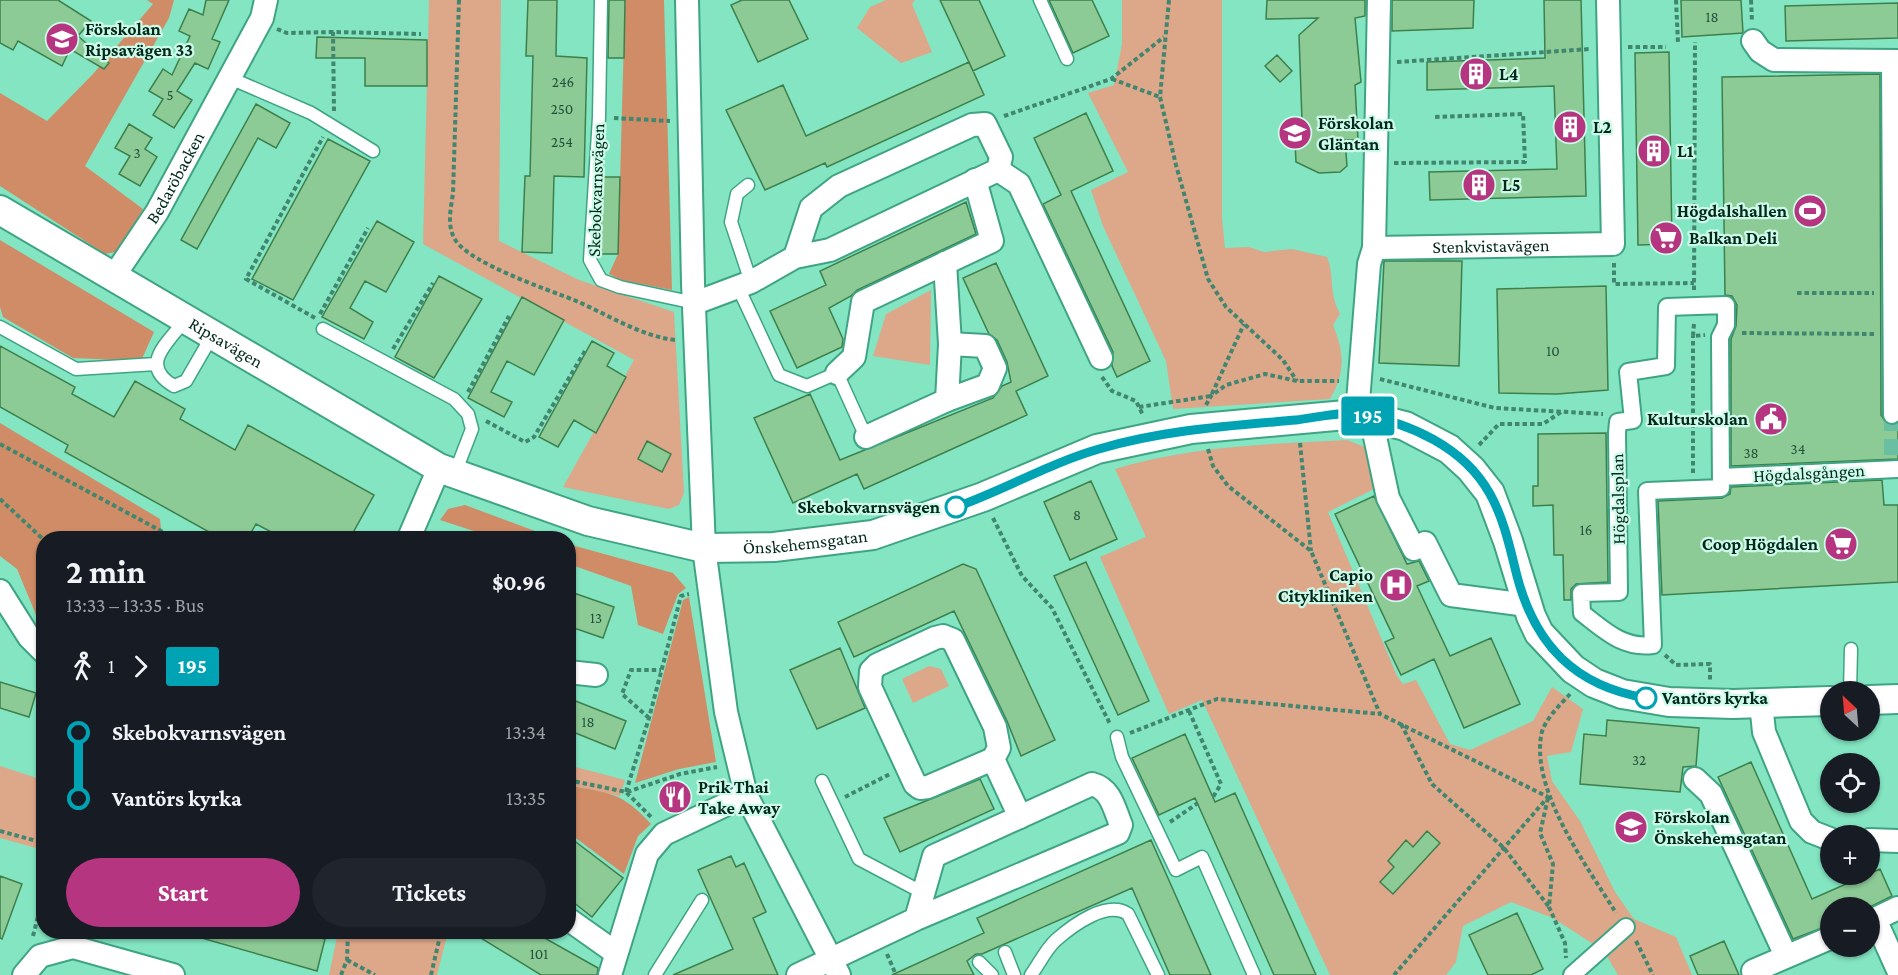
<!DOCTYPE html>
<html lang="en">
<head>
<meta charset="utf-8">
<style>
  :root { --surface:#171b24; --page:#20242c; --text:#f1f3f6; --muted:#9ea1a6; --accent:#b53580 }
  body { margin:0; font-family:"Crimson Pro",serif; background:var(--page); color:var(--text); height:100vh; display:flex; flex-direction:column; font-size:22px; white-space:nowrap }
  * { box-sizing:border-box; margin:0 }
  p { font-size:20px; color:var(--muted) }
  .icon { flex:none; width:33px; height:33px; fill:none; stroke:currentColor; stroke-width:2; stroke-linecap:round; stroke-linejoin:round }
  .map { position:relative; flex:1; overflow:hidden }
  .sheet { position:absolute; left:36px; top:531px; width:540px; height:408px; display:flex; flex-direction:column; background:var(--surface); border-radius:24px; box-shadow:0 2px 4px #0004 }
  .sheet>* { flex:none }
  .badge { padding:0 12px; border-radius:4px; font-size:21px; line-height:39px }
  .needle { width:39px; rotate:334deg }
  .buttons { position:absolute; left:1820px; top:681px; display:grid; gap:12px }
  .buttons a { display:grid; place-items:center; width:60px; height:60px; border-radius:50%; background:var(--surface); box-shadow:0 2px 4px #0004; font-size:30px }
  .map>.badge { position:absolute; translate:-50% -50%; box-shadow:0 0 0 3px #fff }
  .legs { display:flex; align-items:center; gap:9px; height:66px; padding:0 30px; font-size:20px }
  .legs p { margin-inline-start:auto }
  .overview { display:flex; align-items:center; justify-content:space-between; height:102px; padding:0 30px }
  h1 { font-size:33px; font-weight:700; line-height:45px }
  .button { display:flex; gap:12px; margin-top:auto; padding:12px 30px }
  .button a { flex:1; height:69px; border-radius:36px; background:var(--accent); color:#fff; font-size:24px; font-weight:700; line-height:69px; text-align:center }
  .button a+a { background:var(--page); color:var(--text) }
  ul { padding:0 30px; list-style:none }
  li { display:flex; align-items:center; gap:21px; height:66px; font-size:22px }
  li i { display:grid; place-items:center; width:9px; height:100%; margin:0 8px; background:currentColor }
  li i::after { content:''; width:15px; height:15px; margin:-8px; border:4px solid; border-radius:50%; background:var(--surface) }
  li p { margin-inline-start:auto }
  li:first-child i { background:linear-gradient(#0000 50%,currentColor 0) }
  li:last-child i { background:linear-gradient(currentColor 50%,#0000 0) }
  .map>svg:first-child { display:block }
</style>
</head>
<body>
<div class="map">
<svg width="1898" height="975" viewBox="0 0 1898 975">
  <rect width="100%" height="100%" fill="#83e5c2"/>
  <path fill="#dda78a" d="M429,0H501L499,241L579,280L674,312L684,493L679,505L669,509L563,487L634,360L423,244Z
    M886,0H915L912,4L932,52L901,63L857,28L870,7Z
    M1122,0H1222V218L1225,248L1249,247L1264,252L1292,249L1327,257C1335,276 1328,291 1340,314L1333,325C1344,352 1346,372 1330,399L1173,409L1166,361L1103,226L1091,190L1128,172L1088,93L1114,85L1122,44Z
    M931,290L930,365L873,356L886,314Z
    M1347,440L1367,448L1378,487L1328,512L1397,676L1403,684L1416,680L1450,744L1470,750L1533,721L1552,687L1583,709L1571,752L1547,756L1552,781L1580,821L1615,892L1634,919L1676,937L1692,975H1618L1604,951L1553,918L1511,902L1463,926L1456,962L1446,975H1330L1202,700L1169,714L1100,557L1146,537L1115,469C1190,446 1269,444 1347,440Z
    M929,666L941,669L949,686L913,703L902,679Z
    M568,765L625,780L620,796L569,785Z
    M0,766L43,780V850L0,838Z
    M338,932H448L437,975H329Z"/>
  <path fill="#d08c67" d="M147,0H174L169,18L85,166L143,209L120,251L105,254L0,186V93L47,121L93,74L153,4Z
    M625,0H664L672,290L621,280L609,274L618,254Z
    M0,240L154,332L141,361L73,358L3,317L0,307Z
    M0,423L160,519L162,538H44L43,619L39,622L17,569L0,556Z
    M465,505L554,538H495L440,520L448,509Z
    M568,544L673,573L686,588L678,594L663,634L638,625L631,586L569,564Z
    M689,597L716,762L679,769L635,783L683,600Z
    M568,785C610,794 621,791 651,824L638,836L624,874L569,833Z"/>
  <path fill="#8cca96" stroke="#3d804c" stroke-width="1.5" d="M0,0H58L91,21L78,36L109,63L104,69L70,49L62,66L18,41L13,50L0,43Z
    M206,0H229L212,39L220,42L208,69L195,63L177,91L192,100L174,128L153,115L163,99L149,91L163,69L172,75L190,36L179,31L189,9L203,15Z
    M528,0H557L556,56L587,58L584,177L554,176L552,253L522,252L525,176H530L533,56H526Z
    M609,0H625L624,58H608Z
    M742,0H789L808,39L758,62L731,5Z
    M940,0H979L1005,56L973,71Z
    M1049,0H1092L1109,36L1073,53Z
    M1267,0H1365V16L1355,18L1361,82L1355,85L1358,140H1345L1347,166L1340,172L1319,173L1296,162L1294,121H1302L1299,35L1318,18L1266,19Z
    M1392,0H1474L1473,28L1392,31Z
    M1544,0H1581L1586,196L1430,200L1429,172L1557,169L1554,86L1427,90V62L1545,58Z
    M1681,0H1741L1743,33L1682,37Z
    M1898,3V38L1786,41L1785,6Z
    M317,37L427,40V86H365V58H316Z
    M1669,52L1672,244L1638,245L1635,53Z
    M1277,55L1292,71L1280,82L1265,66Z
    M969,62L984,95L827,167L825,163L765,190L726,110L783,85L806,136Z
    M1880,74L1881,415L1887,424L1898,423V459L1731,466V339L1736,326L1737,305L1732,296L1725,295L1722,77Z
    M256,104L290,123L276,148L258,138L197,249L181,240Z
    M1086,113L1113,171L1071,191L1150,361L1117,377L1112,366L1113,352L1043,204L1061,195L1034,138Z
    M129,124L152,138L145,149L157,157L140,186L119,174L130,156L115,148Z
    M328,139L370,161L293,300L252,279Z
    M603,177H620L618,254H600Z
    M966,202L976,234L857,290L851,296L829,308L843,339L842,347L797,368L770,311L826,285L820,271Z
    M377,221L414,242L386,292L365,281L350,308L373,322L364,339L322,317Z
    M1384,261H1462L1459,366L1379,363Z
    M996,263L1048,376L1016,391L1027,415L864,489L857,474L793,503L754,418L810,394L840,460L993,398L1002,386L1011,382L1007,362L997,340L989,334L963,278Z
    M439,276L482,299L434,378L395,357Z
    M1606,286L1608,390L1557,394L1499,393L1497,289Z
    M522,297L564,320L534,375L507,361L491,392L512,402L504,417L468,398Z
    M592,341L614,353L607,366L626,377L596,433L574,420L558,447L539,437Z
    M0,346L75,387L72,394L114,417L135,381L185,409L180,419L235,450L248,425L374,495L350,538H283L256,524L248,538H208L211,533L65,452L68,445L0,407Z
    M1606,433L1608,582L1576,584L1571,589V600H1564L1563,555H1554L1553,505L1533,506V486H1538V434Z
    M647,441L671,454L662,472L638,459Z
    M1882,480L1884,505H1898V582L1662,595L1658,501L1722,498L1730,494L1731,487Z
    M1091,481L1117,539L1070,560L1044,502Z
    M1374,496L1407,564L1419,561L1429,581L1417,586L1450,656L1491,638L1520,704L1464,728L1434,659L1401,675L1385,642L1394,638L1335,514Z
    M1086,562L1149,701L1118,715L1054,576Z
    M963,564L976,569L1055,740L1021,756L1007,721L954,611L854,657L838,622Z
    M568,591L614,607L603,638L568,626Z
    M840,648L865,708L817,729L790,670Z
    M0,682L36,693L29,717L0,708Z
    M568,698L626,721L615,749L568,730Z
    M1607,720L1699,728L1696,766L1683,767L1680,792L1580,784L1584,734L1606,736Z
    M1185,734L1215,802L1235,793L1316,975H1274L1195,798L1159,815L1132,758Z
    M1751,762L1812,899L1880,869L1892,896L1868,908H1830V925L1793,939L1718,777Z
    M980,779L994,809L900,852L884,818Z
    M1427,831L1440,843L1393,894L1380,882L1394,867L1388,861L1406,840L1413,847Z
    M568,836L623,878L592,917L568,898Z
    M1151,840L1211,975H1170L1132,888L982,954H976L967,961L974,975H892L984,933L977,918Z
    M731,856L736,867L744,863L766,912L753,918L778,975H673L733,949L698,870Z
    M0,876L22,884L2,939L0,938Z
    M1517,913L1543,969L1531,975H1488L1469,935Z
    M199,932H297L325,939L317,971L198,937Z
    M471,932H534L598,968L597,975H541Z
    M1724,941L1739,975H1698L1690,956Z"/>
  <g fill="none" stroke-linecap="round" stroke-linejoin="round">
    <path stroke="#69bfa1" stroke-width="16" stroke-dasharray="16 8" stroke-linecap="butt" d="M1892,415V469"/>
    <g stroke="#3fa484" stroke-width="15">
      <path id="service" d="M601,0L599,117L590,260L601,280L620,287L695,303
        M1040,0L1067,59
        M230,78L311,113L373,151
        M748,185L737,194L731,222L751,282
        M738,287L779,375L807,386L837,373L866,437
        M185,320C168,343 138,365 174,386L186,381L212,336
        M0,327L76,369L156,364
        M323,329L454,399L468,414L472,429L455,473
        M1850,692L1851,649
        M1117,737L1122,757L1176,870L1202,857L1254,975
        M822,781L859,859L914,888L925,891
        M1005,952L1014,975
        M979,962L992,975
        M655,975L702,900
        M1031,975C1039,964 1046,949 1056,940C1073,925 1107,900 1128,914L1158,975"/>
    </g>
    <g stroke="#3fa484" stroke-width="20">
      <path id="pedestrian" d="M1890,61L1892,415
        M1726,305V325L1720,337L1721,488L1647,491L1653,645C1623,649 1604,630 1582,613L1581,593L1619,592L1617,433L1618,422L1633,420L1628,372L1666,366L1667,307Z
        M1721,477L1898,469
        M1572,975L1626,927"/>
    </g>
    <g stroke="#3fa484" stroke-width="26">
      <g id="minor">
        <path d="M687,0L693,283L704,548L726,712L746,795L839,975"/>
        <path d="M1379,0L1374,248L1369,264L1357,414L1374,432L1388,498L1414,549L1425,543L1451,595L1527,605"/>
        <path d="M1753,41L1760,51L1774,60L1898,61"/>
        <path d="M998,170L1019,184L1101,358"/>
        <path id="s1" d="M1374,248L1613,244L1608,0"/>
        <path id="s2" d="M114,276L157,212L262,18L266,0"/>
        <path d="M695,303L751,282L795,257L830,250L998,170L1001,157L985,124L972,125L839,186L811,208L795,257"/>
        <path d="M837,373L854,357L863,302L992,241L975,180"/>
        <path d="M947,400L988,385L995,368L985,346L950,344"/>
        <path d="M866,437L947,400L950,344L945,263"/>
        <path d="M409,538L439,468"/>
        <path d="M0,591L29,637L44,652"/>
        <path d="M568,672L596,675"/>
        <path d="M1761,703L1764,732L1801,821L1812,832L1830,839"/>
        <path d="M993,759L928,787L920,788L915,784L870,687L871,671L877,665L935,638L943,636L953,640L995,727L999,748L993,759L1020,817"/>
        <path d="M1695,779L1711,794L1786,956"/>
        <path d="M1869,840L1898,841"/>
        <path d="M568,919L616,953"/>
        <path d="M1875,919L1898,970"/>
        <path d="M1869,922L1898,908"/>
        <path d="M24,975L40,956L73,947L173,975"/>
        <path d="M610,975L647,854L664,834L746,795"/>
        <path d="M798,975L916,919L1118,833L1121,825C1114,808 1111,789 1092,784L934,856L916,919"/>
        <path d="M1754,975L1753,971L1830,938"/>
      </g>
    </g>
    <g stroke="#3fa484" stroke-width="32">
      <g id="tertiary">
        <path id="s3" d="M0,210L439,468L588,521L704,548L774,547L873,535L983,497L1097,449L1191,429L1357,414L1405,426L1449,449L1471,469L1490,493L1508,541L1531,616L1539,633L1573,669L1594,683L1622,694L1669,702L1733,704L1830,701"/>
        <path d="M1869,700L1898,699"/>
      </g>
    </g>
    <path stroke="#41866e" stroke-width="4" stroke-dasharray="4.5 3" stroke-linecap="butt" d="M459,0L453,193C451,209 446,226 456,241C472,264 546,289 574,300C607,314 640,336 675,340
      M1169,0L1160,97L1176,165L1208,279L1226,307L1283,360L1297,381
      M1676,0L1678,43
      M1751,0L1752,22
      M277,29L287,33L333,32
      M1628,47H1666
      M1397,62L1590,49
      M1112,79L1160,97
      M334,111L333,32L421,34
      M1004,116L1111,79L1164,37
      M614,118L670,121
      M1394,163L1525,162L1523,114L1434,117
      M1614,263V284L1694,283
      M1694,290L1695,42
      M1797,293H1874
      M320,314L368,228
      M315,318L246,279L323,137
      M1694,324L1693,336L1705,335
      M1742,333L1876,334
      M393,349L433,283
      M1102,377L1112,391L1136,401L1143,415
      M1380,379L1495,408L1603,414
      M468,392L509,316
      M1206,405L1211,396L1226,385L1265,374L1297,381H1339
      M1139,407L1211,396L1244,324
      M486,421L525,442L534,437L585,351
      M1300,443L1311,551
      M0,444L174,538
      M1479,445L1499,424H1543L1561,412
      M1208,449L1213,466L1228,486L1311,551L1380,714L1548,797
      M1693,473V336
      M0,499L44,540
      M993,518L1022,576L1052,608L1110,724
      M1665,655L1676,665L1710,664V680
      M1570,694C1560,705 1543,721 1541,736C1532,793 1587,866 1616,913
      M1189,711L1221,784L1213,797
      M649,718L622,694L631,670H661
      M1401,724L1432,784L1504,848L1549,907
      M1130,733L1217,699L1380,714
      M568,780L626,792L652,818
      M626,792L649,718L681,596L689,594
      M627,792L680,774L717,767
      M845,797L890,774
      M1548,798L1540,833L1553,864L1549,907L1565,943L1566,958
      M1170,822L1198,803
      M0,831L44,843
      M33,936L44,893
      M1636,941L1653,975
      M887,954L896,975
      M347,960L375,975
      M341,975L347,960L348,932
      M431,975L441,932
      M1394,975L1548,797"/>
    <use href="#service" stroke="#fff" stroke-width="12"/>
    <use href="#pedestrian" stroke="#fff" stroke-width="16"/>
    <use href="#minor" stroke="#fff" stroke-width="22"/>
    <use href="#tertiary" stroke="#fff" stroke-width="28"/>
  </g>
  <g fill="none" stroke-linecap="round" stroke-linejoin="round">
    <g stroke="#fff" stroke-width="14">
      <path id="line-1" d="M956,507C1004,490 1050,463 1099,449C1163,430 1229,426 1296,420C1315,418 1340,411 1359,414C1410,423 1464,447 1490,494C1504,519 1510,548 1517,576C1535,645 1575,686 1646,698"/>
    </g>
    <use href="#line-1" stroke="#00a3b4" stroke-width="9"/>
  </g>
  <defs>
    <g id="school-disc" transform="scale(1.725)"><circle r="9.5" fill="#b53580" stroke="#cefbe9"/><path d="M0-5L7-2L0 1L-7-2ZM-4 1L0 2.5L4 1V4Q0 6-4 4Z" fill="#fff"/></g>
    <g id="building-disc" transform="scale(1.725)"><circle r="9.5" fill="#b53580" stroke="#cefbe9"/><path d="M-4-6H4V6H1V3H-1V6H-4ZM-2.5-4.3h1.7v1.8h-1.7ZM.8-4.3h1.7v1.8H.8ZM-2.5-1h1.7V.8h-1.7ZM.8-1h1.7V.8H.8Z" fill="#fff"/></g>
    <g id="stadium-disc" transform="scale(1.725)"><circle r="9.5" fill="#b53580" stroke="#cefbe9"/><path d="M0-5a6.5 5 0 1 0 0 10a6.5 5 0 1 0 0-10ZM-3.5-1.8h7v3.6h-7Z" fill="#fff"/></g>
    <g id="supermarket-disc" transform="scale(1.725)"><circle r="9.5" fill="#b53580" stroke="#cefbe9"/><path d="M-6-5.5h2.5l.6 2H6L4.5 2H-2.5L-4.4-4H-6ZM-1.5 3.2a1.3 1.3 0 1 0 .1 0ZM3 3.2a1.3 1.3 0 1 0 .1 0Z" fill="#fff"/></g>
    <g id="civic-disc" transform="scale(1.725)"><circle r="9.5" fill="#b53580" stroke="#cefbe9"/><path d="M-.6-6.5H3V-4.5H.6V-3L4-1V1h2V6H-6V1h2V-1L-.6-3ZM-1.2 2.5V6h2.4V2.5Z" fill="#fff"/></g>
    <g id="hospital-disc" transform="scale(1.725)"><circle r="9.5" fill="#b53580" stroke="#cefbe9"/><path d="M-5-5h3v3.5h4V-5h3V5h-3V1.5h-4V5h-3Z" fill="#fff"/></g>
    <g id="restaurant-disc" transform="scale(1.725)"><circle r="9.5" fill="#b53580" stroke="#cefbe9"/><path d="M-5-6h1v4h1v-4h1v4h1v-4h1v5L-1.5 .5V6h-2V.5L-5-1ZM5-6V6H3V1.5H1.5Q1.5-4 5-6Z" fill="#fff"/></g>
  </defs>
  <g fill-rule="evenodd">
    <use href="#school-disc" x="62" y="39"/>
    <use href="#building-disc" x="1476" y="74"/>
    <use href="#building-disc" x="1570" y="127"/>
    <use href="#school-disc" x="1295" y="133"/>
    <use href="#building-disc" x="1654" y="151"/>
    <use href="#building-disc" x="1479" y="185"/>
    <use href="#stadium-disc" x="1810" y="211"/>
    <use href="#supermarket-disc" x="1666" y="238"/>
    <use href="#civic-disc" x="1771" y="419"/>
    <use href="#supermarket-disc" x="1841" y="544"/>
    <use href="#hospital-disc" x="1396" y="585"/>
    <use href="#restaurant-disc" x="675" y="797"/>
    <use href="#school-disc" x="1631" y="827"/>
  </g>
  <g fill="#fff" stroke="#00a3b4" stroke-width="3">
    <circle cx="956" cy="507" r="10"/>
    <circle cx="1646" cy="698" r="10"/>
  </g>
  <g text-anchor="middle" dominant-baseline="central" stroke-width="4.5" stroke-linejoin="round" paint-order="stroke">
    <g font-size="15" fill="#23513a">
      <text x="1712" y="17">18</text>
      <text x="563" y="82">246</text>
      <text x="170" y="95">5</text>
      <text x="562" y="109">250</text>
      <text x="562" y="142">254</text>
      <text x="137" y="153">3</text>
      <text x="1553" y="351">10</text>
      <text x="1798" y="449">34</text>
      <text x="1751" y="453">38</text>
      <text x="1077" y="515">8</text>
      <text x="1586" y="530">16</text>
      <text x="596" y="618">13</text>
      <text x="588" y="722">18</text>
      <text x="1639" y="760">32</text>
      <text x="539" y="954">101</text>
    </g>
    <g font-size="18" font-weight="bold" fill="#00291c" stroke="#cefbe9" text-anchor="start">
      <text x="85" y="29">Förskolan<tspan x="85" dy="21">Ripsavägen 33</tspan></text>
      <text x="1499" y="74">L4</text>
      <text x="1318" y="123">Förskolan<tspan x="1318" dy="21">Gläntan</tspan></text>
      <text x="1593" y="127">L2</text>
      <text x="1677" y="151">L1</text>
      <text x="1502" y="185">L5</text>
      <text x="1787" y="211" text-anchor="end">Högdalshallen</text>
      <text x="1689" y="238">Balkan Deli</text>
      <text x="1748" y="419" text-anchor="end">Kulturskolan</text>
      <text x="1818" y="544" text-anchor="end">Coop Högdalen</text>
      <text x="1373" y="575" text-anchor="end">Capio<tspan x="1373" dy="21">Citykliniken</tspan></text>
      <text x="698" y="787">Prik Thai<tspan x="698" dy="21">Take Away</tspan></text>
      <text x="1654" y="817">Förskolan<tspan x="1654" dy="21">Önskehemsgatan</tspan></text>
    </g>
    <g font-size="18" fill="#00291c" stroke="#cefbe9">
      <text stroke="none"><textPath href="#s2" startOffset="116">Bedaröbacken</textPath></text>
      <text transform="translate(596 190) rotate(-88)">Skebokvarnsvägen</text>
      <text stroke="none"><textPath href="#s1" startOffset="117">Stenkvistavägen</textPath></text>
      <text stroke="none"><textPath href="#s3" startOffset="262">Ripsavägen</textPath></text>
      <text transform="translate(1809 473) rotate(-3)">Högdalsgången</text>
      <text transform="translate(1618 499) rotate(-91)">Högdalsplan</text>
      <text stroke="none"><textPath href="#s3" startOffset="888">Önskehemsgatan</textPath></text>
    </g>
    <g font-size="18" font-weight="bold" fill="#00291c" stroke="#cefbe9" text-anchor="end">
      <text x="940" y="507">Skebokvarnsvägen</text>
      <text x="1662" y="698" text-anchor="start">Vantörs kyrka</text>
    </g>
  </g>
</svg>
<div class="buttons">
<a><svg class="needle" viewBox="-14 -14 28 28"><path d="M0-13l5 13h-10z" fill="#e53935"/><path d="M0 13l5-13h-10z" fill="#9ea1a6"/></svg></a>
<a><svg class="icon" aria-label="locate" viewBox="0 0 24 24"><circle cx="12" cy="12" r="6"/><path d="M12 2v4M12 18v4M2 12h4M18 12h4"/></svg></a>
<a>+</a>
<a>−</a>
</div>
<b class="badge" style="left:1368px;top:416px;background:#00a3b4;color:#fff">195</b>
<section class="sheet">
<div class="overview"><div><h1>2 min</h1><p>13:33 – 13:35 · Bus</p></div><b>$0.96</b></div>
<div class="legs"><svg class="icon" aria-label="walk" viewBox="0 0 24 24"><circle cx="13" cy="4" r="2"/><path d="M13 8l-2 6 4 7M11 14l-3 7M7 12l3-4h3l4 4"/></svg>1<svg class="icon" aria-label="forward" viewBox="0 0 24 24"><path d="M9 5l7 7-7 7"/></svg><b class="badge" style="background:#00a3b4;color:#fff">195</b></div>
<ul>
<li><i style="color:#00a3b4"></i><b>Skebokvarnsvägen</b><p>13:34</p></li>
<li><i style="color:#00a3b4"></i><b>Vantörs kyrka</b><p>13:35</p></li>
</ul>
<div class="button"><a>Start</a><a>Tickets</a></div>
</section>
</div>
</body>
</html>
